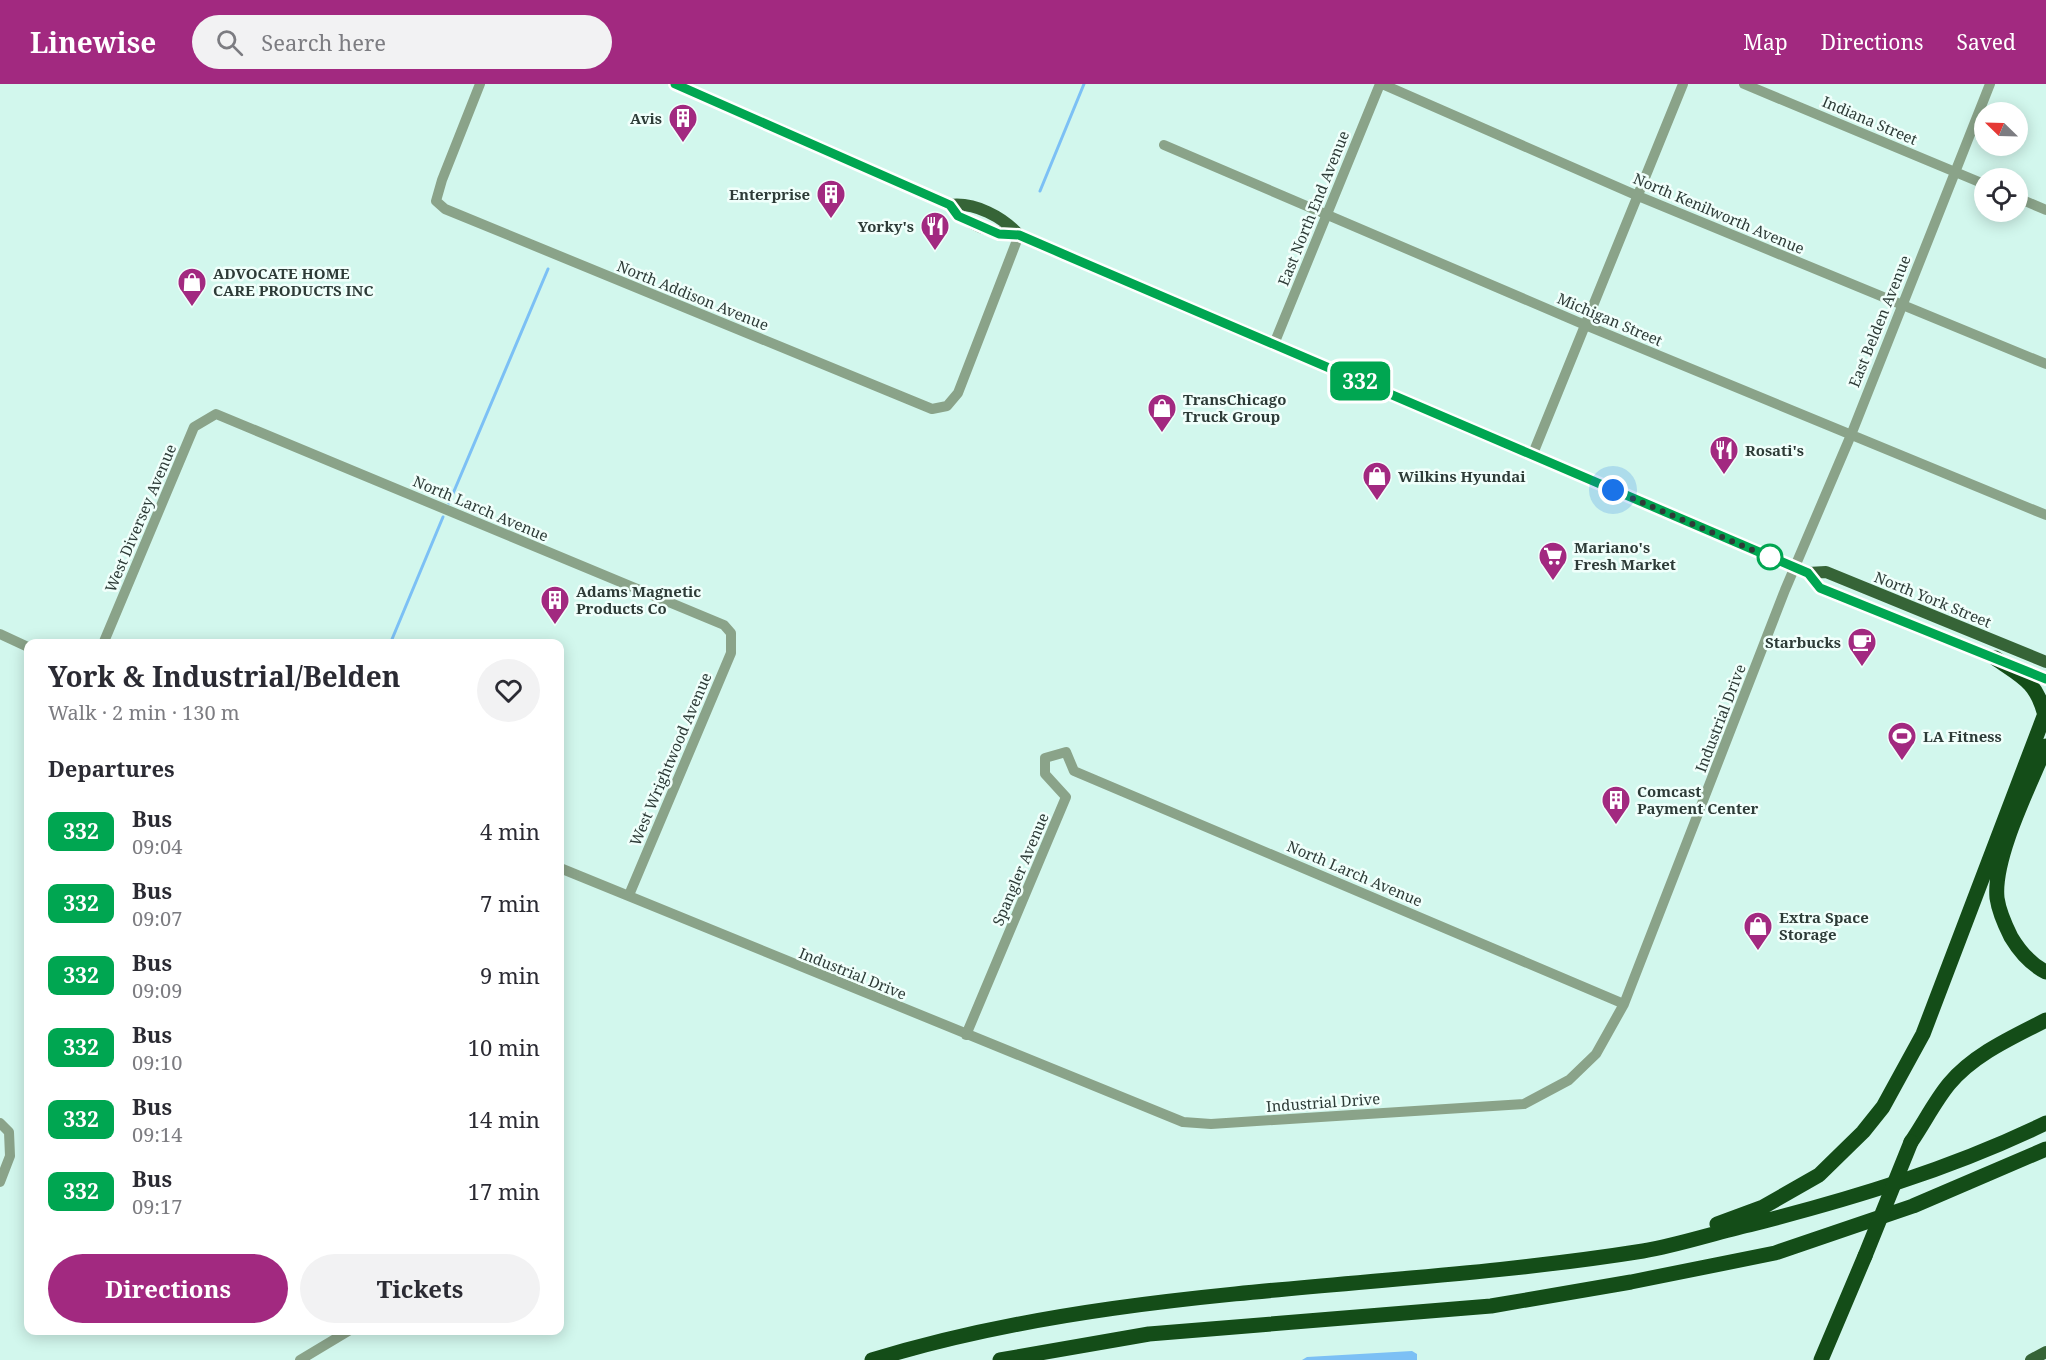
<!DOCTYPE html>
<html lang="en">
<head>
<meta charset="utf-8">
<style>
  :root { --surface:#fff; --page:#f2f2f3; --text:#2b2b33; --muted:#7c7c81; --accent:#a22980 }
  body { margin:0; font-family:"Noto Serif",serif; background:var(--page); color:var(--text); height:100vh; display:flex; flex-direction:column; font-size:22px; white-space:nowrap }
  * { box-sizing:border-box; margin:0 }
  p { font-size:20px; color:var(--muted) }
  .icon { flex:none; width:33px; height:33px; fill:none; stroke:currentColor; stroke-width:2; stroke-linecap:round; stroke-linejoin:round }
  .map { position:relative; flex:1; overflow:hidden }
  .sheet { position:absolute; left:24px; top:555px; width:540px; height:696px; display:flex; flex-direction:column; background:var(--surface); border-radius:12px; box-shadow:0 3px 15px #0003 }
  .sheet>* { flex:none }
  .badge { padding:0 12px; border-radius:9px; font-size:21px; line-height:39px }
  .needle { width:39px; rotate:293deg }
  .fabs { position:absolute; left:1974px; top:18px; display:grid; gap:12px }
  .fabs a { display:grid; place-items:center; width:54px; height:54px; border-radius:50%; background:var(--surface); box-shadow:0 3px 15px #0003; font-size:30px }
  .you { position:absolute; width:30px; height:30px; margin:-15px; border:4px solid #fff; border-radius:50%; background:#1a73e8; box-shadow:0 0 0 9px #1a73e833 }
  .map>.badge { position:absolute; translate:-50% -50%; box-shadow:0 0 0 3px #fff }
  h2 { padding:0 24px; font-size:22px; line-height:54px }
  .round { display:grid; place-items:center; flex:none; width:63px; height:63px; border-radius:32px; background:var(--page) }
  .headline { display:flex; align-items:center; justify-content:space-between; height:102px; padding:0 24px }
  h1 { font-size:28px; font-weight:700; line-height:45px }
  .action { display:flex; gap:12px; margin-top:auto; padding:12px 24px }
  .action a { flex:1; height:69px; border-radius:36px; background:var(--accent); color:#fff; font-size:24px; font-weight:700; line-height:69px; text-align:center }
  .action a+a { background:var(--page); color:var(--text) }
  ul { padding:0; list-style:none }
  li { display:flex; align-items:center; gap:18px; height:72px; padding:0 24px }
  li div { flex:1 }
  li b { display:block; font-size:22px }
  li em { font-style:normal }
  li .badge { min-width:66px; font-weight:700; text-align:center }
  header { display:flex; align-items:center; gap:36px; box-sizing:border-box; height:84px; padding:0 30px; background:var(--accent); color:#fff }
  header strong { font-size:28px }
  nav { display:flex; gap:33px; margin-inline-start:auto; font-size:21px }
  .search { width:420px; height:54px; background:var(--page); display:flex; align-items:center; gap:15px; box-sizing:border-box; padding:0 21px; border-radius:33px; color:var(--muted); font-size:22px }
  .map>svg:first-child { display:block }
</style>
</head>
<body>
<header>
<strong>Linewise</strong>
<div class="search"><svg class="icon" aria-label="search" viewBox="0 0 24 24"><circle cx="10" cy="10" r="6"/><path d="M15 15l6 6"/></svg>Search here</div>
<nav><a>Map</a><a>Directions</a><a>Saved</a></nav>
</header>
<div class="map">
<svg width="2046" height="1276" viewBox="0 0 2046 1276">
  <rect width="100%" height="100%" fill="#d2f7ed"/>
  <path fill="#7cc0f5" d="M1412,1267L1417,1270V1276H1302L1307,1273Z"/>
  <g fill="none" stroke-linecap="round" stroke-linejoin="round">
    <path stroke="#7cc0f5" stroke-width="3" d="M1040,107L1084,0
      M449,419L548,185
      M390,560L443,433"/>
    <path stroke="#8aa389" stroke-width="10" d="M480,0L442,96L436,117L445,125L932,325L947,322L958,309L1019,151
      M1382,0L1638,112L2046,280
      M1744,0L1984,100
      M1164,61L1585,241L2046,431
      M2018,114L2046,126
      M1274,260L1380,0
      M1532,372L1683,0
      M0,550L28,563
      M103,560L194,343L216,330L724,541L731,549V569L629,811
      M560,784L1183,1038L1211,1040L1524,1020L1569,996L1596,970L1624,920L1785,506L1851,351L1990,0
      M966,951L1066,713L1045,690V674L1066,668L1074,687L1624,920
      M0,1039L9,1048L10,1072L0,1098
      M300,1276L350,1246"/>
    <path stroke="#366437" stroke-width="12" d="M675,0L950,121C965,141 994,150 1019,151L1808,489L1820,504L2046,595
      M950,121C975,118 1003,133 1019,151
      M1808,489L1826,488L2046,578
      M2031,1276L2046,1268"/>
    <path stroke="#144d18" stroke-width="15" d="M1995,574C2022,593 2036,597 2045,631
      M2046,662C2030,701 1993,773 1997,814C1999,828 2005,841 2011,853C2020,868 2030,880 2046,888
      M1911,1058C1924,1039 1935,1017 1949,1000C1974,970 2013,953 2046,936
      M1717,1140L1763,1123L1819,1091L1863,1048L1883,1023L1923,950L2046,627
      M872,1276C1123,1199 1385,1208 1643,1167C1679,1161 1714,1149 1749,1141C1851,1115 1951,1085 2046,1039
      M1000,1276L1149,1250L1491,1222L1631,1198L1775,1169L1913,1122L2046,1065
      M1821,1276L1865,1172"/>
    <path stroke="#144d18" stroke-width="15" d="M1865,1172L1911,1058"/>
  </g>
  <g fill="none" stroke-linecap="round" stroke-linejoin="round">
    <g stroke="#fff" stroke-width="14">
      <path id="line" d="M675,0L950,121L958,132L999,150L1019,151L1063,170L1808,489L1820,504L2046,595"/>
    </g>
    <use href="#line" stroke="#00a651" stroke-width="9"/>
    <path stroke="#2d3b37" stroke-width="6" stroke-dasharray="0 10.8" d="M1613,406L1776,476L1770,473"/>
  </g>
  <defs>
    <g id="building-pin" transform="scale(1.5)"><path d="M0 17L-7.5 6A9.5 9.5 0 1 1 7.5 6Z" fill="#a22980" stroke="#f0fffb"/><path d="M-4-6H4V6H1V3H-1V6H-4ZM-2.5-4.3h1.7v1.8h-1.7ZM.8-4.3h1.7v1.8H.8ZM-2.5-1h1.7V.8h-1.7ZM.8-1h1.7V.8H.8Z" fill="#fff"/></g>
    <g id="restaurant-pin" transform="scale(1.5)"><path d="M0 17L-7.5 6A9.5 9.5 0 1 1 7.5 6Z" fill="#a22980" stroke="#f0fffb"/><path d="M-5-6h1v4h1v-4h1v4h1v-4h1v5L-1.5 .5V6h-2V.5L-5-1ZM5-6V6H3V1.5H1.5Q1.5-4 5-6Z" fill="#fff"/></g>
    <g id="shop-pin" transform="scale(1.5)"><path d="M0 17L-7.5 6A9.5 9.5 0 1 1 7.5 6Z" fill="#a22980" stroke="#f0fffb"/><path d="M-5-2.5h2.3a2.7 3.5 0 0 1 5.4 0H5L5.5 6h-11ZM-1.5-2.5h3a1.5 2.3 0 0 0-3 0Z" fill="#fff"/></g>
    <g id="supermarket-pin" transform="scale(1.5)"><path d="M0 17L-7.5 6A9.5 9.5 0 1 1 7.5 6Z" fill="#a22980" stroke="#f0fffb"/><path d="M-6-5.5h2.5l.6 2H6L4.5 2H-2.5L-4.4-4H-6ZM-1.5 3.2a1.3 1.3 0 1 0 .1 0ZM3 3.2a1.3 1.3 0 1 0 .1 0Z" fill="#fff"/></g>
    <g id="cafe-pin" transform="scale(1.5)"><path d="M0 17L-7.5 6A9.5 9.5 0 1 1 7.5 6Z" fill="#a22980" stroke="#f0fffb"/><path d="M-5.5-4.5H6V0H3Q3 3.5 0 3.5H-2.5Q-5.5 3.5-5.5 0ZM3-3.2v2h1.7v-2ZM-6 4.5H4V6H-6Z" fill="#fff"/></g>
    <g id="stadium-pin" transform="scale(1.5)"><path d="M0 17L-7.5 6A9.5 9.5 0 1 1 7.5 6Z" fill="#a22980" stroke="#f0fffb"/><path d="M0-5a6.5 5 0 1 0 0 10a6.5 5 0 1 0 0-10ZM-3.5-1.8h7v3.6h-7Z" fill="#fff"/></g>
  </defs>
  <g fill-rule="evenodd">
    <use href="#building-pin" x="683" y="34"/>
    <use href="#building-pin" x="831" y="110"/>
    <use href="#restaurant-pin" x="935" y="142"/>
    <use href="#shop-pin" x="192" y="198"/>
    <use href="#shop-pin" x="1162" y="324"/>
    <use href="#restaurant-pin" x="1724" y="366"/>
    <use href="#shop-pin" x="1377" y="392"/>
    <use href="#supermarket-pin" x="1553" y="472"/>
    <use href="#building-pin" x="555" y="516"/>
    <use href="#cafe-pin" x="1862" y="558"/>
    <use href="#stadium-pin" x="1902" y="652"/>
    <use href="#building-pin" x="1616" y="716"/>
    <use href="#shop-pin" x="1758" y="842"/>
  </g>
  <circle fill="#fff" stroke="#00a651" stroke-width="3" cx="1770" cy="473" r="12"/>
  <g text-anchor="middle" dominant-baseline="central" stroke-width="5" stroke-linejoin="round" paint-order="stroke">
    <g font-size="15" font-weight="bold" fill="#2d3b37" stroke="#f0fffb" text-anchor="start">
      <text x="662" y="34" text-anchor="end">Avis</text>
      <text x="810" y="110" text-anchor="end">Enterprise</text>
      <text x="914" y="142" text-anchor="end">Yorky's</text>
      <text x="213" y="189">ADVOCATE HOME<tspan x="213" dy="17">CARE PRODUCTS INC</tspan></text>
      <text x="1183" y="315">TransChicago<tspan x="1183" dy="17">Truck Group</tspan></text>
      <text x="1745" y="366">Rosati's</text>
      <text x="1398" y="392">Wilkins Hyundai</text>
      <text x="1574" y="463">Mariano's<tspan x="1574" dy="17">Fresh Market</tspan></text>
      <text x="576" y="507">Adams Magnetic<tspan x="576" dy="17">Products Co</tspan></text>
      <text x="1841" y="558" text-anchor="end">Starbucks</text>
      <text x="1923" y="652">LA Fitness</text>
      <text x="1637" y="707">Comcast<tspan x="1637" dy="17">Payment Center</tspan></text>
      <text x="1779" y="833">Extra Space<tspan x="1779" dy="17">Storage</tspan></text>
    </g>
    <g font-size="15" fill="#2d3b37" stroke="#f0fffb">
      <text transform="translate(1870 36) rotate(23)">Indiana Street</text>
      <text transform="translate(1313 124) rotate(-68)">East North End Avenue</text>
      <text transform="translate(1719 129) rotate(23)">North Kenilworth Avenue</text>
      <text transform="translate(693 211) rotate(22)">North Addison Avenue</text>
      <text transform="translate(1610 235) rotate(23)">Michigan Street</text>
      <text transform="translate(1879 237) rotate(-68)">East Belden Avenue</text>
      <text transform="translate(481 424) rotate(23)">North Larch Avenue</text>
      <text transform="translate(140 434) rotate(-67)">West Diversey Avenue</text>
      <text transform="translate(1933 515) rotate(22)">North York Street</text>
      <text transform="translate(1720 634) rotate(-69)">Industrial Drive</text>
      <text transform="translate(670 675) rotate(-67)">West Wrightwood Avenue</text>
      <text transform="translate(1020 785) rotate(-67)">Spangler Avenue</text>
      <text transform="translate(1355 789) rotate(23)">North Larch Avenue</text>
      <text transform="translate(853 889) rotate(22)">Industrial Drive</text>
      <text transform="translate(1323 1018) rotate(-4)">Industrial Drive</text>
    </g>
  </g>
</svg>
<div class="fabs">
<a><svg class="needle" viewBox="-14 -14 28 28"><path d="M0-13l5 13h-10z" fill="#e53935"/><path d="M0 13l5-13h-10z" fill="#7c7c81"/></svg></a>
<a><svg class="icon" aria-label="locate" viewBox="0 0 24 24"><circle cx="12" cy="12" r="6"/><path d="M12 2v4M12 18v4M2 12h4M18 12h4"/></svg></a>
</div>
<div class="you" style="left:1613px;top:406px"></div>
<b class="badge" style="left:1360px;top:297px;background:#00a651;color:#fff">332</b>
<section class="sheet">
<div class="headline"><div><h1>York &amp; Industrial/Belden</h1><p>Walk · 2 min · 130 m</p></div><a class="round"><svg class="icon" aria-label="heart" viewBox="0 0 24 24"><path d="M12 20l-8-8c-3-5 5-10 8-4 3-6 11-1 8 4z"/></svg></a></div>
<h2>Departures</h2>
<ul>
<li><span class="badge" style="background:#00a651;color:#fff">332</span><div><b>Bus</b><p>09:04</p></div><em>4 min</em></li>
<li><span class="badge" style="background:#00a651;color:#fff">332</span><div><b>Bus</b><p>09:07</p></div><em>7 min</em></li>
<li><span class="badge" style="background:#00a651;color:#fff">332</span><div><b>Bus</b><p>09:09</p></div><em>9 min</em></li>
<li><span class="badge" style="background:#00a651;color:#fff">332</span><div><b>Bus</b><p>09:10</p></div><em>10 min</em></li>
<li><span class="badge" style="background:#00a651;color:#fff">332</span><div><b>Bus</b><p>09:14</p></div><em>14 min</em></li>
<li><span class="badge" style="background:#00a651;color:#fff">332</span><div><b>Bus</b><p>09:17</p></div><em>17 min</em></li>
</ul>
<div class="action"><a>Directions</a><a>Tickets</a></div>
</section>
</div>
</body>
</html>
